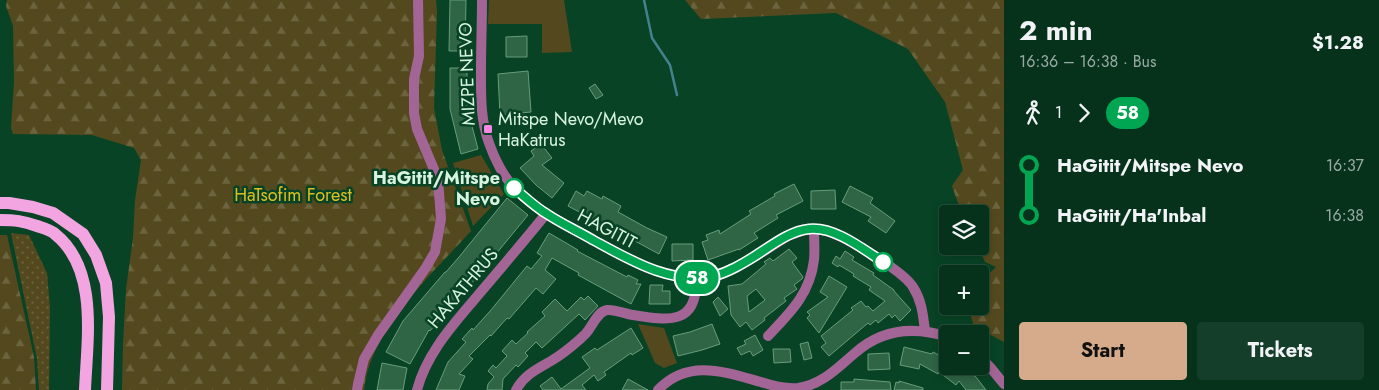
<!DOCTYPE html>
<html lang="en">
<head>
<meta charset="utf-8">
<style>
  :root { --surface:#06321c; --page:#143e29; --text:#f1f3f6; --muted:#98aaa3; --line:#274d3b; --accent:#d6ab8b }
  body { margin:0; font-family:Jost,sans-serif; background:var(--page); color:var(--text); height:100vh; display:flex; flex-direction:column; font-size:19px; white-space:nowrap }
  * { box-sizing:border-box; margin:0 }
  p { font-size:16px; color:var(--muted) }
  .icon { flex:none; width:28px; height:28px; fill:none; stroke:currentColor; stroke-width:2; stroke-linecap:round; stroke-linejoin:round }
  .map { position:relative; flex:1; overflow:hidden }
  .details { display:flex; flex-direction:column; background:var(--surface); width:375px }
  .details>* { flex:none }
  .badge { padding:0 10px; border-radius:16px; font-size:18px; line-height:32px }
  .tools { position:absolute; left:939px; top:205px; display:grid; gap:10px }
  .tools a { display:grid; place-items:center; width:50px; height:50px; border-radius:5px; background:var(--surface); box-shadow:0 2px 8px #0003,0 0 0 1px var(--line); font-size:25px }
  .map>.badge { position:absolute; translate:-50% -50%; box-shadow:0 0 0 2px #fff }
  .legs { display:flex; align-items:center; gap:8px; height:55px; padding:0 15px; font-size:16px }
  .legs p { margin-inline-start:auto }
  .overview { display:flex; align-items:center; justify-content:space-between; height:85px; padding:0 15px }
  h1 { font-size:28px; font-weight:700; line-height:38px }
  .action { display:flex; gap:10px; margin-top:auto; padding:10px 15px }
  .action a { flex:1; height:58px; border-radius:5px; background:var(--accent); color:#111; font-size:20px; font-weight:700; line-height:58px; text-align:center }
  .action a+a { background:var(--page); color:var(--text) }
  ul { padding:0 15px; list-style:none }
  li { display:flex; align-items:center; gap:18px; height:50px; font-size:19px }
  li i { display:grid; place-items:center; width:8px; height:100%; margin:0 6px; background:currentColor }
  li i::after { content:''; width:12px; height:12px; margin:-6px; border:4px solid; border-radius:50%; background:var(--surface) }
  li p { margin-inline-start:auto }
  li:first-child i { background:linear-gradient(#0000 50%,currentColor 0) }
  li:last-child i { background:linear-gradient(currentColor 50%,#0000 0) }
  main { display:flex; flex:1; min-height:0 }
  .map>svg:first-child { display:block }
</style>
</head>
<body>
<main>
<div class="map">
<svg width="1004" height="390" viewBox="0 0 1004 390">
  <defs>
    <pattern id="grass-dots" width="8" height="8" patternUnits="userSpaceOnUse" patternTransform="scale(1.25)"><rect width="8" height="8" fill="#54491e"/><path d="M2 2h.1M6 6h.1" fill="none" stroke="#6c643e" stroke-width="1.8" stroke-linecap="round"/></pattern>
    <pattern id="forest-firs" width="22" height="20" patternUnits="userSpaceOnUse" patternTransform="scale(1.25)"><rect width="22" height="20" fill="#54491e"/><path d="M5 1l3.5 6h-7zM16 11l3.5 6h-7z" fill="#6c643e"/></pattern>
  </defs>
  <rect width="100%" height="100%" fill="#084325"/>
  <path fill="url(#grass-dots)" d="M11,233L29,235L47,273L50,308L49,390H39L37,359Z"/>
  <path fill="url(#forest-firs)" d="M7,0H436L437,12L434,108L442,150L471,231C432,274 370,330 364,390H122L123,344L126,289L133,238L135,200L141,160L134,148L92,135L13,134L11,128L14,82L13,26L6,6Z
    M685,0H1004V342L972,325L973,323L969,310L970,306H980V283L996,267L985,262L978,246H980V214H962L952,186L963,170L945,102L908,49L836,13L701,19Z
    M0,235H7L34,357L36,390H0Z"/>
  <path fill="#54491e" d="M489,0H564L572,52L542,53V24H488Z
    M481,155L504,194L473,226L453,163Z
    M638,324L664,328L677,363L664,368L655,363Z"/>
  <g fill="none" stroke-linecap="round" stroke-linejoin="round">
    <path stroke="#438190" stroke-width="2.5" d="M644,0L652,38L670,65L677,95"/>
  </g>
  <path fill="#2f6445" stroke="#679d7a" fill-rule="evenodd" d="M450,0H466L465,51H449Z
    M527,36V57H506V37Z
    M450,68H467V107L478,149L461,154L450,109Z
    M528,71L531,112L500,115L498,74Z
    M595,84L603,95L596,99L589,88Z
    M541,144L552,158L542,165L564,183L552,198L536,185L520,168L534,156L531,151Z
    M794,184L803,201L776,215L778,218L754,233L758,238L739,250V249L708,260L702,242L708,240L706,235L719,230L720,234L751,214L749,211L775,196L774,194Z
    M850,186L873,198L870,203L895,221L886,233L868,221L871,217L842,202Z
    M835,190L836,209H811V191Z
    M576,191L584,196L587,191L602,199L603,196L621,206L618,212L647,228L667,237L659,254L585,214V215L568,206Z
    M507,198L528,215L482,271L470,285L469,284L430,331L429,330L410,364L386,352L403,321L445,272H446L459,257Z
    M549,233L578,250L577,251L627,277L628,275L638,280L636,284H641L631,304L578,275L579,273L552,258L545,270L556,279L543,294L536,288L509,319L507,318L491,336L490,335L469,356L473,359L459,374L465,376L459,390H436L448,362L466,342L462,339L472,328L473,330L491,310L527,266L531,269L542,256L537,253Z
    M672,244H693V260L672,261Z
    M789,249L797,258L792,262L803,277L802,279L794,285L797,289L784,298L786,301L764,318L765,320L752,330L746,322L740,327L731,315L728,286L742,284L766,264L764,262L770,258L773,261ZM756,289L765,300L749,312L747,296Z
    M845,251L854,257L852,260L874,273L873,275L894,290V291L911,310L900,321L895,315L892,318L889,314L878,323L876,320L870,325L868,323L829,356L821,347L826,343L821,336L853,310L851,308L861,301L866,307L868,306L873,311L885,301L869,290L871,287L853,276L854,274L839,265L838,267L832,263L836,256L840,259Z
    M829,276L847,287L819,333L807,318L810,315L807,312L828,297L820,292Z
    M650,285H663L662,291H670V304H649Z
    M588,296L598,306L585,320L579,314L542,348L536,342L525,353L528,356L518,367L516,365L503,379L502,390H487L488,384L494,377L488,371L493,365L496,368L507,356L502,351L512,340L516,344L528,333L527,332L545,316L542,312L555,299L567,311L581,297L584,300Z
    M718,297L728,309L720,316L713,302Z
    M712,324L720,344L702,350L678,356L673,336L690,332Z
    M631,328L643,348L632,355L631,353L604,372L606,375L598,381L594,375L582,385L586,390H543L540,386L552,377L561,389L590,368L582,357L595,348L597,350Z
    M755,335L763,350L753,356L750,351L741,355L737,348L746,344L744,341Z
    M808,342L812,358L804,360L800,344Z
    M904,347L932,354L933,352L946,359L942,366H961L976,377L986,390H966L959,381L956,385L939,372L938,374L920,364L919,369L900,365Z
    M773,349H790L791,362L774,363Z
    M889,353L890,369L868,370V354Z
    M382,363L407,368L403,390H377Z
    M628,379L648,390H622Z
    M854,379L890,382L891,390H841V382H854Z
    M899,381L923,388V390H894L896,382L899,383Z"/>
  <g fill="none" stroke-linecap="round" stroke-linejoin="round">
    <path stroke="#a36595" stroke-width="10" d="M482,0C482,23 481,46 481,68C481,94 480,119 489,143C495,160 503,176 515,189C536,210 562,223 588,237C620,254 658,279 697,278C729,277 761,252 788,236C800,231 810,227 822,230C841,233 903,271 913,287C922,301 923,315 925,331
      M768,336C790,313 810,294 814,260C815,250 814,239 814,229
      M980,357L990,367L1004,384
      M357,390L358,384L364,359L378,335L425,269L435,252L441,219L438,179L417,129L414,113V79L419,56L418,0
      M417,390C427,352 454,324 479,294C502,267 524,241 546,214
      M516,390C524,375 537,369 551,361C561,355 570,348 579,340C581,338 585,335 587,332C593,325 597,312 607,310C615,309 625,314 633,315C669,321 698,325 696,278
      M658,390C688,358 725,372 761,382C773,386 785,389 798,388C822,385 838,367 855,353C882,329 914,326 948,337"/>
    <path stroke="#f2a5e0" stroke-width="12" d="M0,203H9L33,207L53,213L83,234L96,255L106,283L109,317L107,390
      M0,220C15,220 23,221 37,226C43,228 51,230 55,234C99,269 87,340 85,390"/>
  </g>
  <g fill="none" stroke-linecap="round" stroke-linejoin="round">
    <g stroke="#fff" stroke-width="11">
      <path id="line-1" d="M514,188C525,197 535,207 547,214C562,224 578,231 593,240C630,260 671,285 714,276C729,272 742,264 755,256C771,246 789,231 809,229C834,226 863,249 883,262"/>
    </g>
    <use href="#line-1" stroke="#00a651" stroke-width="8"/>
  </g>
  <rect fill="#fc86e4" stroke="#084325" stroke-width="2" x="483" y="124" width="10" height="10" rx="2.5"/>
  <g fill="#fff" stroke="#00a651" stroke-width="2.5">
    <circle cx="514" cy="188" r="9"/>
    <circle cx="883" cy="262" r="9"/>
  </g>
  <g text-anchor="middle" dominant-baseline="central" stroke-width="5" stroke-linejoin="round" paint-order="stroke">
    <g font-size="18" fill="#d8f4e1" stroke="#084325">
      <text transform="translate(467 74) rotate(-92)">MIZPE NEVO</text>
      <text transform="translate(607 229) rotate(28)">HAGITIT</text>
      <text transform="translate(463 288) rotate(-50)">HAKATHRUS</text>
    </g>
    <g font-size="18" fill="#d8f4e1" stroke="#084325" text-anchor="start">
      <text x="498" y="119">Mitspe Nevo/Mevo<tspan x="498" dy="21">HaKatrus</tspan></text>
    </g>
    <g font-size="18" font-weight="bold" fill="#d8f4e1" stroke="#084325" text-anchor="end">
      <text x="500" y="178">HaGitit/Mitspe<tspan x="500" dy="21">Nevo</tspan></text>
    </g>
    <g font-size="18" fill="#e0be20" stroke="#084325">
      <text x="293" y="195">HaTsofim Forest</text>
    </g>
  </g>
</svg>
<div class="tools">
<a><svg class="icon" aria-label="layers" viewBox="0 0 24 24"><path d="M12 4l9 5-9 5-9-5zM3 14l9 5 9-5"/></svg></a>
<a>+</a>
<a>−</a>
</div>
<b class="badge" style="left:697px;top:278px;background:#00a651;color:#fff">58</b>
</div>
<section class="details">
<div class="overview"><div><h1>2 min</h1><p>16:36 – 16:38 · Bus</p></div><b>$1.28</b></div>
<div class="legs"><svg class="icon" aria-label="walk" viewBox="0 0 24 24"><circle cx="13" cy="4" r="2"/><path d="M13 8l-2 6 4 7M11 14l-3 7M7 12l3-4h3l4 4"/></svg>1<svg class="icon" aria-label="forward" viewBox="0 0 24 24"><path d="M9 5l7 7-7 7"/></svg><b class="badge" style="background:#00a651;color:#fff">58</b></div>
<ul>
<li><i style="color:#00a651"></i><b>HaGitit/Mitspe Nevo</b><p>16:37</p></li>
<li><i style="color:#00a651"></i><b>HaGitit/Ha'Inbal</b><p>16:38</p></li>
</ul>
<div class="action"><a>Start</a><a>Tickets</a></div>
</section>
</main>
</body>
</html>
